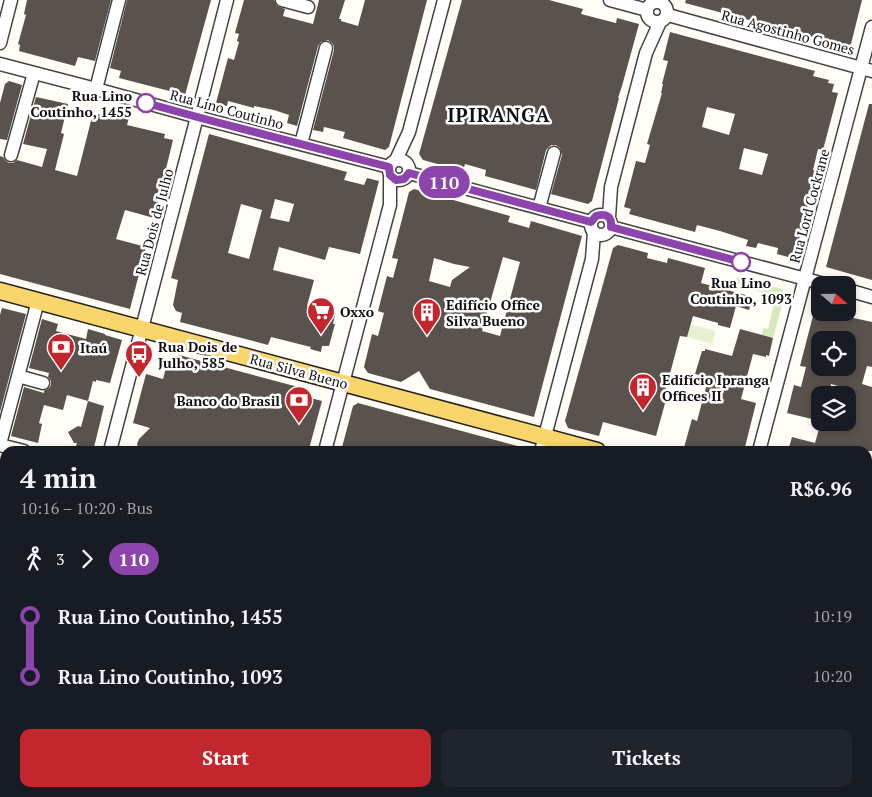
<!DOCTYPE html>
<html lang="en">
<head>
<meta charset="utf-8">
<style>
  :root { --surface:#171b24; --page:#20242c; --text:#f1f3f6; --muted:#9ea1a6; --accent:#c4262e }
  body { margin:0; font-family:"PT Serif",serif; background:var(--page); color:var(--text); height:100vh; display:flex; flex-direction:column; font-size:19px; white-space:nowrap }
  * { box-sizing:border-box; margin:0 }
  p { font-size:16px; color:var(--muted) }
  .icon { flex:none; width:28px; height:28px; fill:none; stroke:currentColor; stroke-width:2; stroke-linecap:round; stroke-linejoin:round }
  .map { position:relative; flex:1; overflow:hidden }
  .panel { position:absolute; left:0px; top:446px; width:872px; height:351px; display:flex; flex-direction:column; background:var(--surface); border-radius:15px 15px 0 0; box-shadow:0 2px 8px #0003 }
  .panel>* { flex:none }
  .badge { padding:0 10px; border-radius:16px; font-size:18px; line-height:32px }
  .needle { width:32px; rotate:110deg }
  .controls { position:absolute; left:811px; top:276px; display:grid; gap:10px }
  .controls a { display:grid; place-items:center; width:45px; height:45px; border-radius:10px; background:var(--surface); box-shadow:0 2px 8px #0003; font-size:25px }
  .map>.badge { position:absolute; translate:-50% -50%; box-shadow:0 0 0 2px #fff }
  .legs { display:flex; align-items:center; gap:8px; height:55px; padding:0 20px; font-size:16px }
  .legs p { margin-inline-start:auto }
  .head { display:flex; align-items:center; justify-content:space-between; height:85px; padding:0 20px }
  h1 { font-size:28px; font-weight:800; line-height:38px }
  .action { display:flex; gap:10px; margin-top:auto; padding:10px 20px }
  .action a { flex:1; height:58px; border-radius:10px; background:var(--accent); color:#fff; font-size:20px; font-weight:800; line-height:58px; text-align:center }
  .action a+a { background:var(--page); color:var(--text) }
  ul { padding:0 20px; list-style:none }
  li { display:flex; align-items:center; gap:18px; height:60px; font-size:19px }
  li i { display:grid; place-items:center; width:8px; height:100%; margin:0 6px; background:currentColor }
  li i::after { content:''; width:12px; height:12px; margin:-6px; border:4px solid; border-radius:50%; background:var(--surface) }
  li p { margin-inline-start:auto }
  li:first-child i { background:linear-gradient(#0000 50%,currentColor 0) }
  li:last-child i { background:linear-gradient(currentColor 50%,#0000 0) }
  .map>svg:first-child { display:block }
</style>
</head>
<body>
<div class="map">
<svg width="872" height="797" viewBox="0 0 872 797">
  <rect width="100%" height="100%" fill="#fffdf5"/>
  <path fill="#d5ebbd" d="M737,277L782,289L785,294L773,338L762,335L763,328L768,329L776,296L757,291V288L735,283Z"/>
  <path fill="#e6f2cf" d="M690,324L716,331L712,344L687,337Z"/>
  <path fill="#5a524d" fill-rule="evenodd" d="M27,0H111L95,61L78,57L75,66L19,51L20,45L18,44L26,15L24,14Z
    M127,0H211L185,95L119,78L121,71L110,68Z
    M244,0H274L277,6L285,9L283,16L313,24L319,0H345L339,19H341V21L358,26L365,0H427L389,147L385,150L343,138L345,132L324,127L323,132L313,130L334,50V46L332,43L328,40L321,42L318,46L297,126L287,123L289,115L274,110L254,106V108L228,101L227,106L216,103L228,58L234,60L239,42L237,41L239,34L235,33Z
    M462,0H549L583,9L581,14L616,23L617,18L639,24L622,86L618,98H619L592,201L588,204L551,194L562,155L560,148L556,145H551L546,150L536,190L485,176L486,170L465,164L463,171L423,160L419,154Z
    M686,0H862L851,44L846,46L685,3Z
    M670,32L815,71L813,76L829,80L828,83L834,84L832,92L838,93L823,150L818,149L813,170L817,171L795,255L792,258L777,254L778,248L758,243L756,248L746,246L748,240L720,231L697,225L695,232L629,214L631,209L624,207L636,161L645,163L650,145L647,144L662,93H661L663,84H662L668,61L663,60ZM707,107L735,114L729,135L702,127ZM744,148L768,154L762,175L739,169Z
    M9,81L22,85L7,140L0,139V103L5,84Z
    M36,97L68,104L61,133L64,134L55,170L77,176L93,113L114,118L116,110L130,113L127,125L165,134L164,138L173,140L154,218L125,210L116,239L146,247L130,309L0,274V156L3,157L6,161L9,163H13L17,160L42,167L47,149L23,144Z
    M869,104H872V280L826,267Z
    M209,134L347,172L344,180L364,185L367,178L379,181L360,254L329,247L325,260L279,247L273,270L314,280L307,306L321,310V312L335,315L333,324H335L329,346H322L321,352L310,349L311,347L271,337L268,345L180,322L182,313L176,311L173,305L178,280L171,278ZM275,199L294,204L289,222L270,218ZM241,204L262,210L249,259L228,253Z
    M414,189L510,216L508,222L519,225L529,228L531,221L582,236L534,417L430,389L419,371L401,382L368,373L364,367L372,334L378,336L384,313L378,311L387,276L393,278L398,259L392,258L409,192ZM503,257L520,262L500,336L482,331ZM434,258L454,264L470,267L452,280L450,287L429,281Z
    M618,245L648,253L647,258L667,263L668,258L705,268L701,283L753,297L749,310L736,306L730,328L718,325V323L693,316L687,337L680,336L664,396H667L656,436L603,422L599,436L568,428L565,421L613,248Z
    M2,308L26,314L0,412V315Z
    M814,312H843L850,314L849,317L872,322V367L867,366L862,384L872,387V451H788L792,437L815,443L821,422H848V389L831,384L829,395H820V421L787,413L794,385L801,387L806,367L800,366ZM820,340H848V368H820Z
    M42,319L58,324L56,331L86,339L88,329L105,334V335L122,340L110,383L96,380V382L93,381L88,401L67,395L63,410L44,405L39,423L42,424L38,443L11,436L24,387L44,393V391L49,388L51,385V381L48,377L49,373L29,368Z
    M740,329L773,338L769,356L766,355V357L753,354L741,399L756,403L744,451H683L692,419L697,421L708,380L698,378L699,375L695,374L702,351H705V349L732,356Z
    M179,355L298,387L296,394L322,401L309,449L302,447L301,451H216L198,447L197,451H145L139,450L137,444L139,439L150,428L133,423L146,374L163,379L168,360L177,363Z
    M88,401L104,406L100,423L93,451H74L77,443H74L68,432L78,426L81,427Z
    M358,403L525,448L524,451H341L353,406Z"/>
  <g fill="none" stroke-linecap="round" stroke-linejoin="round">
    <g stroke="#444" stroke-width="15">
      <path id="minor" d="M282,0L308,7
        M610,0L647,10
        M647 12a10 10 0 1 1 20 0a10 10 0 1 1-20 0Z
        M668,15L872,71
        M0,43L11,0
        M0,64L96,89L212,121L389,167
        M96,89L119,0
        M301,144L326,48
        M11,155L34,73
        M389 170a10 10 0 1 1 20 0a10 10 0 1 1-20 0Z
        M396,160L409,132L444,0
        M409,173L591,222
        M539,208L554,153
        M591 225a10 10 0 1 1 20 0a10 10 0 1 1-20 0Z
        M609,217L611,187L646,53L660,22
        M611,227L828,285
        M848,290L872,297
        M18,376L43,383
        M0,444L38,301
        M0,445L24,451
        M110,451L197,117L227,0
        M325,451L390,205V175
        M541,451L592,259L594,232
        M759,451L872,27
        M0,753L5,754
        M149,792L166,797
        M18,797L19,792
        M235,797L236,792
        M450,797L451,792
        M669,797L671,792"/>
    </g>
    <g stroke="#222" stroke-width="19">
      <path id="major" d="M0,291L597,451
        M868,524L872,525
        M0,527L5,528
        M868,764L872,765"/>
    </g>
    <use href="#minor" stroke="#fff" stroke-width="12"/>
    <use href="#major" stroke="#f9d66b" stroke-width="16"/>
  </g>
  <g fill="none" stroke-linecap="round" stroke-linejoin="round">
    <g stroke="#fff" stroke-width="11">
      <path id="line-1" d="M146,103L212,121L389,167L390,175L396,180L404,179L409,173L591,222L596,216C606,213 612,216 611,227L741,262"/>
    </g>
    <use href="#line-1" stroke="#8e44ad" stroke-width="8"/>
  </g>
  <defs>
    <g id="supermarket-pin" transform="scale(1.4375)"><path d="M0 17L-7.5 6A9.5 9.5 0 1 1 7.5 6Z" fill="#c4262e" stroke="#fff"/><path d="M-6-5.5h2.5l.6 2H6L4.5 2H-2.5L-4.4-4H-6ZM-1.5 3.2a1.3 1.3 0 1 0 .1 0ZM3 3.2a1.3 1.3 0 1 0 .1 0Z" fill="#fff"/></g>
    <g id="building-pin" transform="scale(1.4375)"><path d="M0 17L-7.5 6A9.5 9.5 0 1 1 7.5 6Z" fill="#c4262e" stroke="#fff"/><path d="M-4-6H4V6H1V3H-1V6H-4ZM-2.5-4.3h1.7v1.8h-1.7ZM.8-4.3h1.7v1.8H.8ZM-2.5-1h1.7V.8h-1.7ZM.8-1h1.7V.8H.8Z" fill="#fff"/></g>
    <g id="bank-pin" transform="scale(1.4375)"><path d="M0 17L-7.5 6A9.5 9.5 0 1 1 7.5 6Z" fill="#c4262e" stroke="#fff"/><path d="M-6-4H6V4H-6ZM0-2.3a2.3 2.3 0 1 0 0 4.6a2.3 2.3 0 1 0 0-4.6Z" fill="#fff"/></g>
    <g id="bus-pin" transform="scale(1.4375)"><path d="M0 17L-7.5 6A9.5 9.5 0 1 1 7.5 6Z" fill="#c4262e" stroke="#fff"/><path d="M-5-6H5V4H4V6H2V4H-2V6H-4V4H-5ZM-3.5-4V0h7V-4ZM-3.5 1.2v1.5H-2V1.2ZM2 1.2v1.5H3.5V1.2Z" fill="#fff"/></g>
  </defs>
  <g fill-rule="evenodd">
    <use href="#supermarket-pin" x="321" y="311"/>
    <use href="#building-pin" x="427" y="312"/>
    <use href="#bank-pin" x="61" y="347"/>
    <use href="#bus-pin" x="139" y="354"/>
    <use href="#building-pin" x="643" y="387"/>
    <use href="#bank-pin" x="299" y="400"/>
  </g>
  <g fill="#fff" stroke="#8e44ad" stroke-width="2.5">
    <circle cx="146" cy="103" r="9"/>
    <circle cx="741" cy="262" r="9"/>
  </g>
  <g text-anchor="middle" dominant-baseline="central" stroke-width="5" stroke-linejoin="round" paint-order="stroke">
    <g font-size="14" fill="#111" stroke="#fff">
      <text transform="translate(788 32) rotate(15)">Rua Agostinho Gomes</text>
      <text transform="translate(227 109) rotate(15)">Rua Lino Coutinho</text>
      <text transform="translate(809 206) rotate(-75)">Rua Lord Cockrane</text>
      <text transform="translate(154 222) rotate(-75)">Rua Dois de Julho</text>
      <text transform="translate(299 371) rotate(15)">Rua Silva Bueno</text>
    </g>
    <g font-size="14" font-weight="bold" fill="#111" stroke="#fff" text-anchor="end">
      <text x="132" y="95">Rua Lino<tspan x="132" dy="16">Coutinho, 1455</tspan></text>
      <text x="741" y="282" text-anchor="middle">Rua Lino<tspan x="741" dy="16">Coutinho, 1093</tspan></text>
    </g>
    <g font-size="14" font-weight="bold" fill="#111" stroke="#fff" text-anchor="start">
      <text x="446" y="304">Edifício Office<tspan x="446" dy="16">Silva Bueno</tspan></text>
      <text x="340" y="311">Oxxo</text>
      <text x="158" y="346">Rua Dois de<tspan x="158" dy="16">Julho, 585</tspan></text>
      <text x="80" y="347">Itaú</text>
      <text x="662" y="379">Edifício Ipranga<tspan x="662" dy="16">Offices II</tspan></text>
      <text x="280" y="400" text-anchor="end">Banco do Brasil</text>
    </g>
    <g font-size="19" font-weight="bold" letter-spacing="1" fill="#111" stroke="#fff">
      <text x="499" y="114">IPIRANGA</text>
    </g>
  </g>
</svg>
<div class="controls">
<a><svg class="needle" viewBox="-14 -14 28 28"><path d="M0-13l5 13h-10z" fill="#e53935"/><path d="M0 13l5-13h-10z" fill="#9ea1a6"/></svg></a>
<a><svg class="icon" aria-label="locate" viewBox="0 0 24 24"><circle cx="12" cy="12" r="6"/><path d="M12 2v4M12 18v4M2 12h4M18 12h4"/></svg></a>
<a><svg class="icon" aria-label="layers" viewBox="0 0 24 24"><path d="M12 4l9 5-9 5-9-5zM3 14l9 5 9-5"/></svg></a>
</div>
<b class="badge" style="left:444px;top:182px;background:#8e44ad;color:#fff">110</b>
<section class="panel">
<div class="head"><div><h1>4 min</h1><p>10:16 – 10:20 · Bus</p></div><b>R$6.96</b></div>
<div class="legs"><svg class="icon" aria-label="walk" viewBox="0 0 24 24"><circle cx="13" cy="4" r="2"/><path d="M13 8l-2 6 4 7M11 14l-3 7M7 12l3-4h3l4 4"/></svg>3<svg class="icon" aria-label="forward" viewBox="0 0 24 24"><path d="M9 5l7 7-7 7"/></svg><b class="badge" style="background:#8e44ad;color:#fff">110</b></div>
<ul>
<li><i style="color:#8e44ad"></i><b>Rua Lino Coutinho, 1455</b><p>10:19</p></li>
<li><i style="color:#8e44ad"></i><b>Rua Lino Coutinho, 1093</b><p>10:20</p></li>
</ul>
<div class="action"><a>Start</a><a>Tickets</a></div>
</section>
</div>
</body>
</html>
